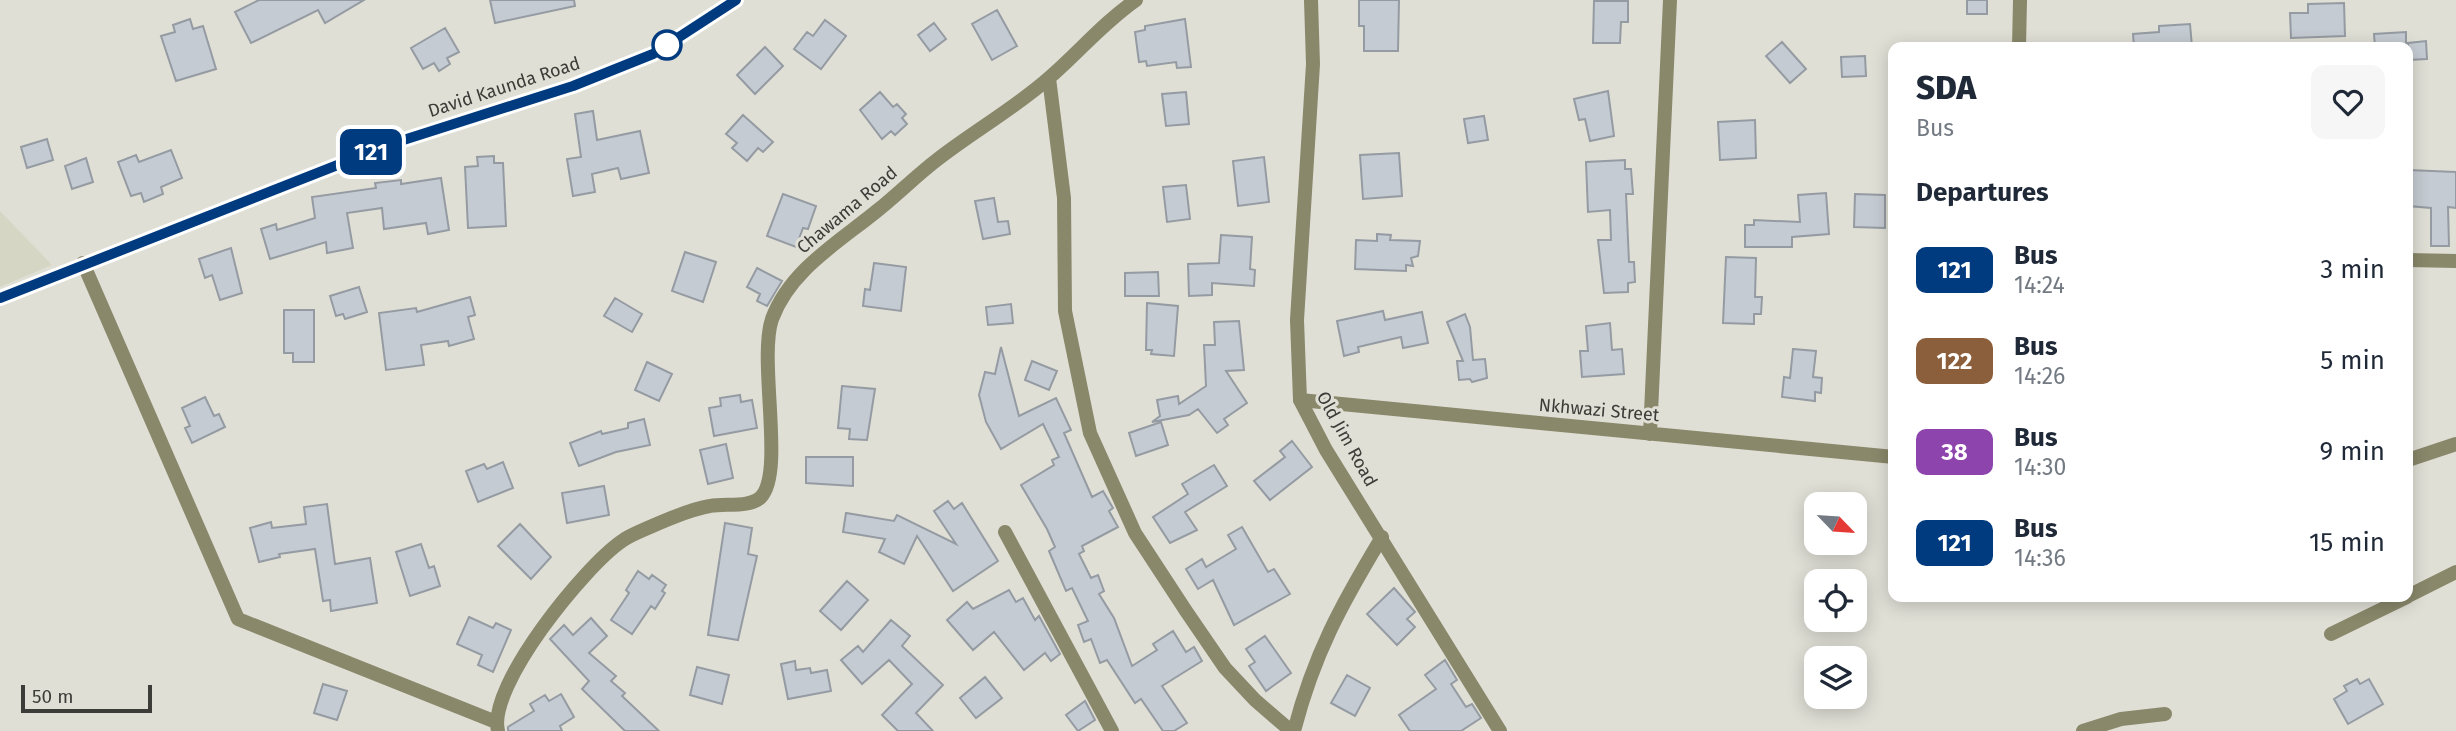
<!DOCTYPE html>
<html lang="en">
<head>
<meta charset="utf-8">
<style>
  :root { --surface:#fff; --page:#f6f6f7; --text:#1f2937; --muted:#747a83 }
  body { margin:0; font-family:"Fira Sans",sans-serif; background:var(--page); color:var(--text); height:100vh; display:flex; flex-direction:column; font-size:26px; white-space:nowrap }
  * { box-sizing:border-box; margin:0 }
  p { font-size:23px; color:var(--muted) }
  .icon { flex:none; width:38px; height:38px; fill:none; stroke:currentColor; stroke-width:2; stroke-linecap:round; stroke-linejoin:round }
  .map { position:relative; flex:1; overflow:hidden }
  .details { position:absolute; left:1888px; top:42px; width:525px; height:560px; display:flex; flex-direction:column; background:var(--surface); border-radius:14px; box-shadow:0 4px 18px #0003 }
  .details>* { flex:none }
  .badge { padding:0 14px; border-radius:10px; font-size:24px; line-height:46px }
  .needle { width:46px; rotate:115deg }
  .fabs { position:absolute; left:1804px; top:492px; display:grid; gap:14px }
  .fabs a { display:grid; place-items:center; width:63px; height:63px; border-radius:14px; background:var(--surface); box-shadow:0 4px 18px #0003; font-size:35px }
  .scale { position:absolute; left:21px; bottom:18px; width:131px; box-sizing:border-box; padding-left:7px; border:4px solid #3c3c38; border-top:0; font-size:19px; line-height:24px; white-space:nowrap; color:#3c3c38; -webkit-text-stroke:5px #e0dfd6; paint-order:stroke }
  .map>.badge { position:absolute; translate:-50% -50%; box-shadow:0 0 0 4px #fff }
  h2 { padding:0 28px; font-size:26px; line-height:63px }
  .round { display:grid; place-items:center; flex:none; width:74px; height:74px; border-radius:14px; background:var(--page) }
  .head { display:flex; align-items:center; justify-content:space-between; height:119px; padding:0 28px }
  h1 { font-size:33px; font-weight:800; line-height:52px }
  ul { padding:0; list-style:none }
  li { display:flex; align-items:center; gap:21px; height:91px; padding:0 28px }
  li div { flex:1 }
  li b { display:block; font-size:26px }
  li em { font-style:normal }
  li .badge { min-width:77px; font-weight:700; text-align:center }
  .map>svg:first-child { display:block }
</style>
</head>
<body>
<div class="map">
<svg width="2456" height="731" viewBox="0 0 2456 731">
  <rect width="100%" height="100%" fill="#e0dfd6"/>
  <path fill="#d6d6c5" d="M0,211L52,265L0,287Z"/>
  <path fill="#c5cbd2" stroke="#959ba2" stroke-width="2" d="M259,0H364L325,23L318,10L251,43L235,12Z
    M490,0H574L575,6L495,23Z
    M1359,0H1399L1398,51H1364V26H1359Z
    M1967,0H1987V14H1967Z
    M1594,1H1628V22H1621L1620,43H1593Z
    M2344,3L2345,36L2291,38L2290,13H2308V4Z
    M997,10L1017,46L992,60L972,24Z
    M190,19L193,29L203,26L216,69L176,81L161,36L175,32L173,25Z
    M1185,19L1191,67L1177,68L1176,62L1147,66L1146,61L1139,62L1135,32L1145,30V26Z
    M825,20L846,36L821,69L794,49L807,32L813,36Z
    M934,23L946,39L930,51L918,35Z
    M2190,24L2192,47H2134L2133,34L2159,32V26Z
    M445,28L459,52L447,58L450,64L439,71L434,63L423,69L411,48Z
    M2406,32V47H2375L2374,34Z
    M2426,41L2427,59L2408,60V43Z
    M1782,42L1806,69L1790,83L1766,56Z
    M765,47L783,66L755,94L737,75Z
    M1865,56L1866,76L1842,77L1841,57Z
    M1608,91L1614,136L1590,141L1585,119L1579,120L1574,99Z
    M880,92L893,107L897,104L906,114L902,118L907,124L895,135L891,131L882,139L860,110Z
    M1186,92L1189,124L1166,126L1162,94Z
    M593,111L597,140L640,131L649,173L621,179L618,168L592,174L595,192L573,196L567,159L581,157L575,114Z
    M743,115L773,142L763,152L758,148L747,161L732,148L737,143L726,134Z
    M1484,116L1488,140L1468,143L1464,119Z
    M1755,120L1756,158L1720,160L1718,122Z
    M47,139L53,160L27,168L21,147Z
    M171,150L182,178L161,187L163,194L144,202L141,193L131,196L118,162L136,155L139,162Z
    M1399,153L1402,196L1363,199L1360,155Z
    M494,156V163H503L506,226L468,228L465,167L478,166L477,157Z
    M1264,157L1269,202L1238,206L1233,161Z
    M86,158L93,182L72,189L65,166Z
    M1625,160V169H1631L1633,194H1626L1629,262H1634L1635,282L1628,283V292L1604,293L1598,240H1611L1610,210L1588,212L1586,162Z
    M2408,170L2456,172V208L2448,207L2449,246H2431V208L2408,206Z
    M441,178L449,230L428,234L426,223L384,229L382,208L347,213L353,248L327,253L326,242L270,259L261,229L276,224L277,230L315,218L312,197L376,188L375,183L401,180V184Z
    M1186,185L1190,219L1167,222L1163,187Z
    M1826,193L1829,234L1792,237V247H1745V225H1754V220L1800,222L1798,195Z
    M783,194L816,206L808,229L803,228L796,247L767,236Z
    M1855,194L1885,195V228L1854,227Z
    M994,198L998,222L1008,221L1010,234L983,239L975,201Z
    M1377,234L1391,235L1390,240L1420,241L1418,256L1411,258L1413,266L1406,265V271L1355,269L1356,240L1377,241Z
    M1221,235L1252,237L1250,269L1255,270L1254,286L1212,283V295L1189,296L1188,264L1219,263Z
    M231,248L242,293L220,300L212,275L205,278L199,259Z
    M685,252L716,262L703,302L672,291Z
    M1726,257L1756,258L1755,297H1762L1761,314H1754V324L1723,323Z
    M874,263L906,267L901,311L863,306L865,289L870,290Z
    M757,268L782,281L767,306L757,301L760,294L747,287Z
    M1158,272L1159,296H1125V273Z
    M359,287L367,312L345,319L343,314L336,316L330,296Z
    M470,297L475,315L468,317L474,339L449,346L448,341L421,345L424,365L386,370L379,313L416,308L417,312Z
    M615,298L642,314L632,332L604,316Z
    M1147,303L1178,306L1174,356L1151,354L1152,350H1146Z
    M1011,304L1013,323L988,325L986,307Z
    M284,310H314V362H293V353H284Z
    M1383,311L1385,320L1422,312L1428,343L1403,348L1401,337L1358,347L1359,352L1344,356L1337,321Z
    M1465,314L1470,327L1473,360L1485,359L1487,378L1472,382L1470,379L1459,380L1457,361H1463L1447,322Z
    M1239,321L1244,370L1226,371L1247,403L1224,419L1228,425L1217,433L1198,409L1189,415L1152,422L1160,416L1157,400L1178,396L1179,404L1206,386L1204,345H1215L1214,322Z
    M1610,323L1612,350L1622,349L1624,374L1582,377L1580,351H1588L1586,326Z
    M1001,347L1019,416L1056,398L1071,430L1064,433L1092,497L1103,491L1113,508L1109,511L1118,527L1082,546L1084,551L1079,554L1091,578L1098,575L1104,591L1099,594L1114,618L1132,666L1157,650L1153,644L1173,631L1186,652L1194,647L1202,661L1162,686L1187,723L1174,731H1163L1141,699L1135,703L1107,660L1100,663L1091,639L1084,642L1078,625L1088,621L1072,588L1066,591L1049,551L1055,547L1047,529L1021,485L1054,465L1052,460L1059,457L1043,424L1001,449L986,422L979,395L985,372L995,374Z
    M1793,349L1816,351L1813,377L1822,378L1821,393L1815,392V401L1782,397L1784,377L1790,378Z
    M1032,361L1057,371L1049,390L1025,380Z
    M647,362L672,374L659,401L635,390Z
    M842,386L875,389L867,440L849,439L850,429L838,428Z
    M740,395L741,402L752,400L757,428L714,436L709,408L721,406L720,398Z
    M205,397L214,416L219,414L225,427L192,443L185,428L190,426L182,408Z
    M644,419L650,445L616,452L579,466L570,443L601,431L602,434L628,428V423Z
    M1161,422L1168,445L1136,456L1129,433Z
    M1292,441L1312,467L1270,500L1254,481L1285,457L1280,451Z
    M726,444L733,478L708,484L700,450Z
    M806,457H853V486L806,483Z
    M503,462L513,488L478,502L466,471L484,464L487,469Z
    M1214,465L1227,486L1185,512L1197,530L1170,543L1153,517L1188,494L1182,484Z
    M604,486L609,515L567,523L562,493Z
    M948,501L954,509L962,503L998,561L953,591L917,536L904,564L879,552L885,539L843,532L846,513L894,521L897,515L956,544L934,511Z
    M327,504L335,564L370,558L377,603L331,611L330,600L323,601L315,549L279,554L280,557L259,562L250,528L271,522L272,528L306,524L304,507Z
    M725,523L752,528L748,554L757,556L738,640L708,635Z
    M520,524L551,557L531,579L498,546Z
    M1242,527L1268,572L1274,569L1290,594L1234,625L1213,580L1198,589L1186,569L1202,559L1206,567L1236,549L1228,535Z
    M421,544L429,568L434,566L440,586L410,596L396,552Z
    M638,571L649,579L652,575L666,585L662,591L665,593L655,609L651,606L632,634L611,620L629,593L626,590Z
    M847,581L868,600L841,630L820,611Z
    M1394,588L1415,612L1407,619L1415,627L1397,645L1367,614Z
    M1009,590L1016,602L1023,598L1035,620L1039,616L1060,654L1051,661L1045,653L1024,670L994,632L973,650L947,620L967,602L973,609Z
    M469,617L493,628L496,623L511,630L493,672L478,665L482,655L457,644Z
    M591,618L607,636L589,653L616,676L611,681L625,693L622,696L659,731H625L582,689L589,681L550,639L564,625L573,635Z
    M891,620L910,636L902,646L943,685L916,713L933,731H898L882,715L912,684L889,660L862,684L841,660L858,646L863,652Z
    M1265,636L1291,673L1266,691L1249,666L1255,662L1246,649Z
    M1445,660L1457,680L1451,684L1466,707L1472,704L1481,718L1461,731H1410L1399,715L1436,689L1425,675Z
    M795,661L796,670L810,668L811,673L827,670L831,691L788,699L781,664Z
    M697,667L729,675L722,704L690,695Z
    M1347,675L1370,688L1355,716L1331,703Z
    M985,677L1002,698L976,718L960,698Z
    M2357,679L2360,684L2369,679L2383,704L2348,724L2334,699L2347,691L2344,686Z
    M323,684L347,691L337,720L314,713Z
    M561,694L574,717L560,726L562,731H508V727L534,711L530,704L545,695L549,701Z
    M1085,701L1095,720L1078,731L1066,715Z"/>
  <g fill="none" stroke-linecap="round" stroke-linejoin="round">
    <path stroke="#89886b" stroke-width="14" d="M2019,47L2020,0
      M1049,78L1064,198L1065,311L1090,433L1135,533L1186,611L1225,668L1255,700L1291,731
      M2408,260L2456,261
      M83,263L238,619L496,722
      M1300,400L1894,457
      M1650,434L1670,0
      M2408,460L2456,444
      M1005,532L1112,731
      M2408,596L2456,572
      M2331,634L2407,597
      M498,731C487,686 585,566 622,541C630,535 641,531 650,527C668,519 691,509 710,506C725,503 750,508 761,497C785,472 758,360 772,319C790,270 839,242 878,210C898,194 917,175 938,159C974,131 1015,108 1049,78C1079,52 1103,23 1136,0
      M1294,731C1314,654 1341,605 1382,537
      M2083,731L2121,719L2165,714"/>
    <path stroke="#89886b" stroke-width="14" d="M1311,0L1313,64L1297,320L1300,400L1326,450L1500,731
      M0,298L391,144L573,86L652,54L736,0"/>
  </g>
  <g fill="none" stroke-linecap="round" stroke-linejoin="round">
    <g stroke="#fff" stroke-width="16">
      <path id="line" d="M0,298L391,144L573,86L653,54L736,0"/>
    </g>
    <use href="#line" stroke="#003b80" stroke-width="10"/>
  </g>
  <circle fill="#fff" stroke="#003b80" stroke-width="3.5" cx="667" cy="45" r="14"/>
  <g text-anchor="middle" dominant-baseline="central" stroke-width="6" stroke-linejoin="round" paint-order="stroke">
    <g font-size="18" fill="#3c3c38" stroke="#e0dfd6">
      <text transform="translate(504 87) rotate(-18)">David Kaunda Road</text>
      <text transform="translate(847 210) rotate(-40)">Chawama Road</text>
      <text transform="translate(1599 410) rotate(5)">Nkhwazi Street</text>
      <text transform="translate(1347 439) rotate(61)">Old Jim Road</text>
    </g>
  </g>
</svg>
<div class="fabs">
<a><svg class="needle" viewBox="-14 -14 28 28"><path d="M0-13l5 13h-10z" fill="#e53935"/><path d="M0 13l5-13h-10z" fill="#747a83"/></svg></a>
<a><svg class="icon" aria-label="locate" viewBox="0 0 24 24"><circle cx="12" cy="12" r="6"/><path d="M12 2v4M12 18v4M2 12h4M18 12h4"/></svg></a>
<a><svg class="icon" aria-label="layers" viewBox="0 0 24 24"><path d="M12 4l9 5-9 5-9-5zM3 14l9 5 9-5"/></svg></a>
</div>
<div class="scale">50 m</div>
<b class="badge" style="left:371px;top:152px;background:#003b80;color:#fff">121</b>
<section class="details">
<div class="head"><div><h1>SDA</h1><p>Bus</p></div><a class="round"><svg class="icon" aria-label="heart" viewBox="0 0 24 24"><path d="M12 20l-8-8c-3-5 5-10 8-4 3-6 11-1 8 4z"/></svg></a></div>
<h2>Departures</h2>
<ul>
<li><span class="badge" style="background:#003b80;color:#fff">121</span><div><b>Bus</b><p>14:24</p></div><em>3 min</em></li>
<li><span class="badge" style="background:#8b5e3c;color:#fff">122</span><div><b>Bus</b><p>14:26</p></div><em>5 min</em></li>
<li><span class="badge" style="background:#8e44ad;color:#fff">38</span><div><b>Bus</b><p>14:30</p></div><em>9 min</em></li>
<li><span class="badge" style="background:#003b80;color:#fff">121</span><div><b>Bus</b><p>14:36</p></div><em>15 min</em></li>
</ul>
</section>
</div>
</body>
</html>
